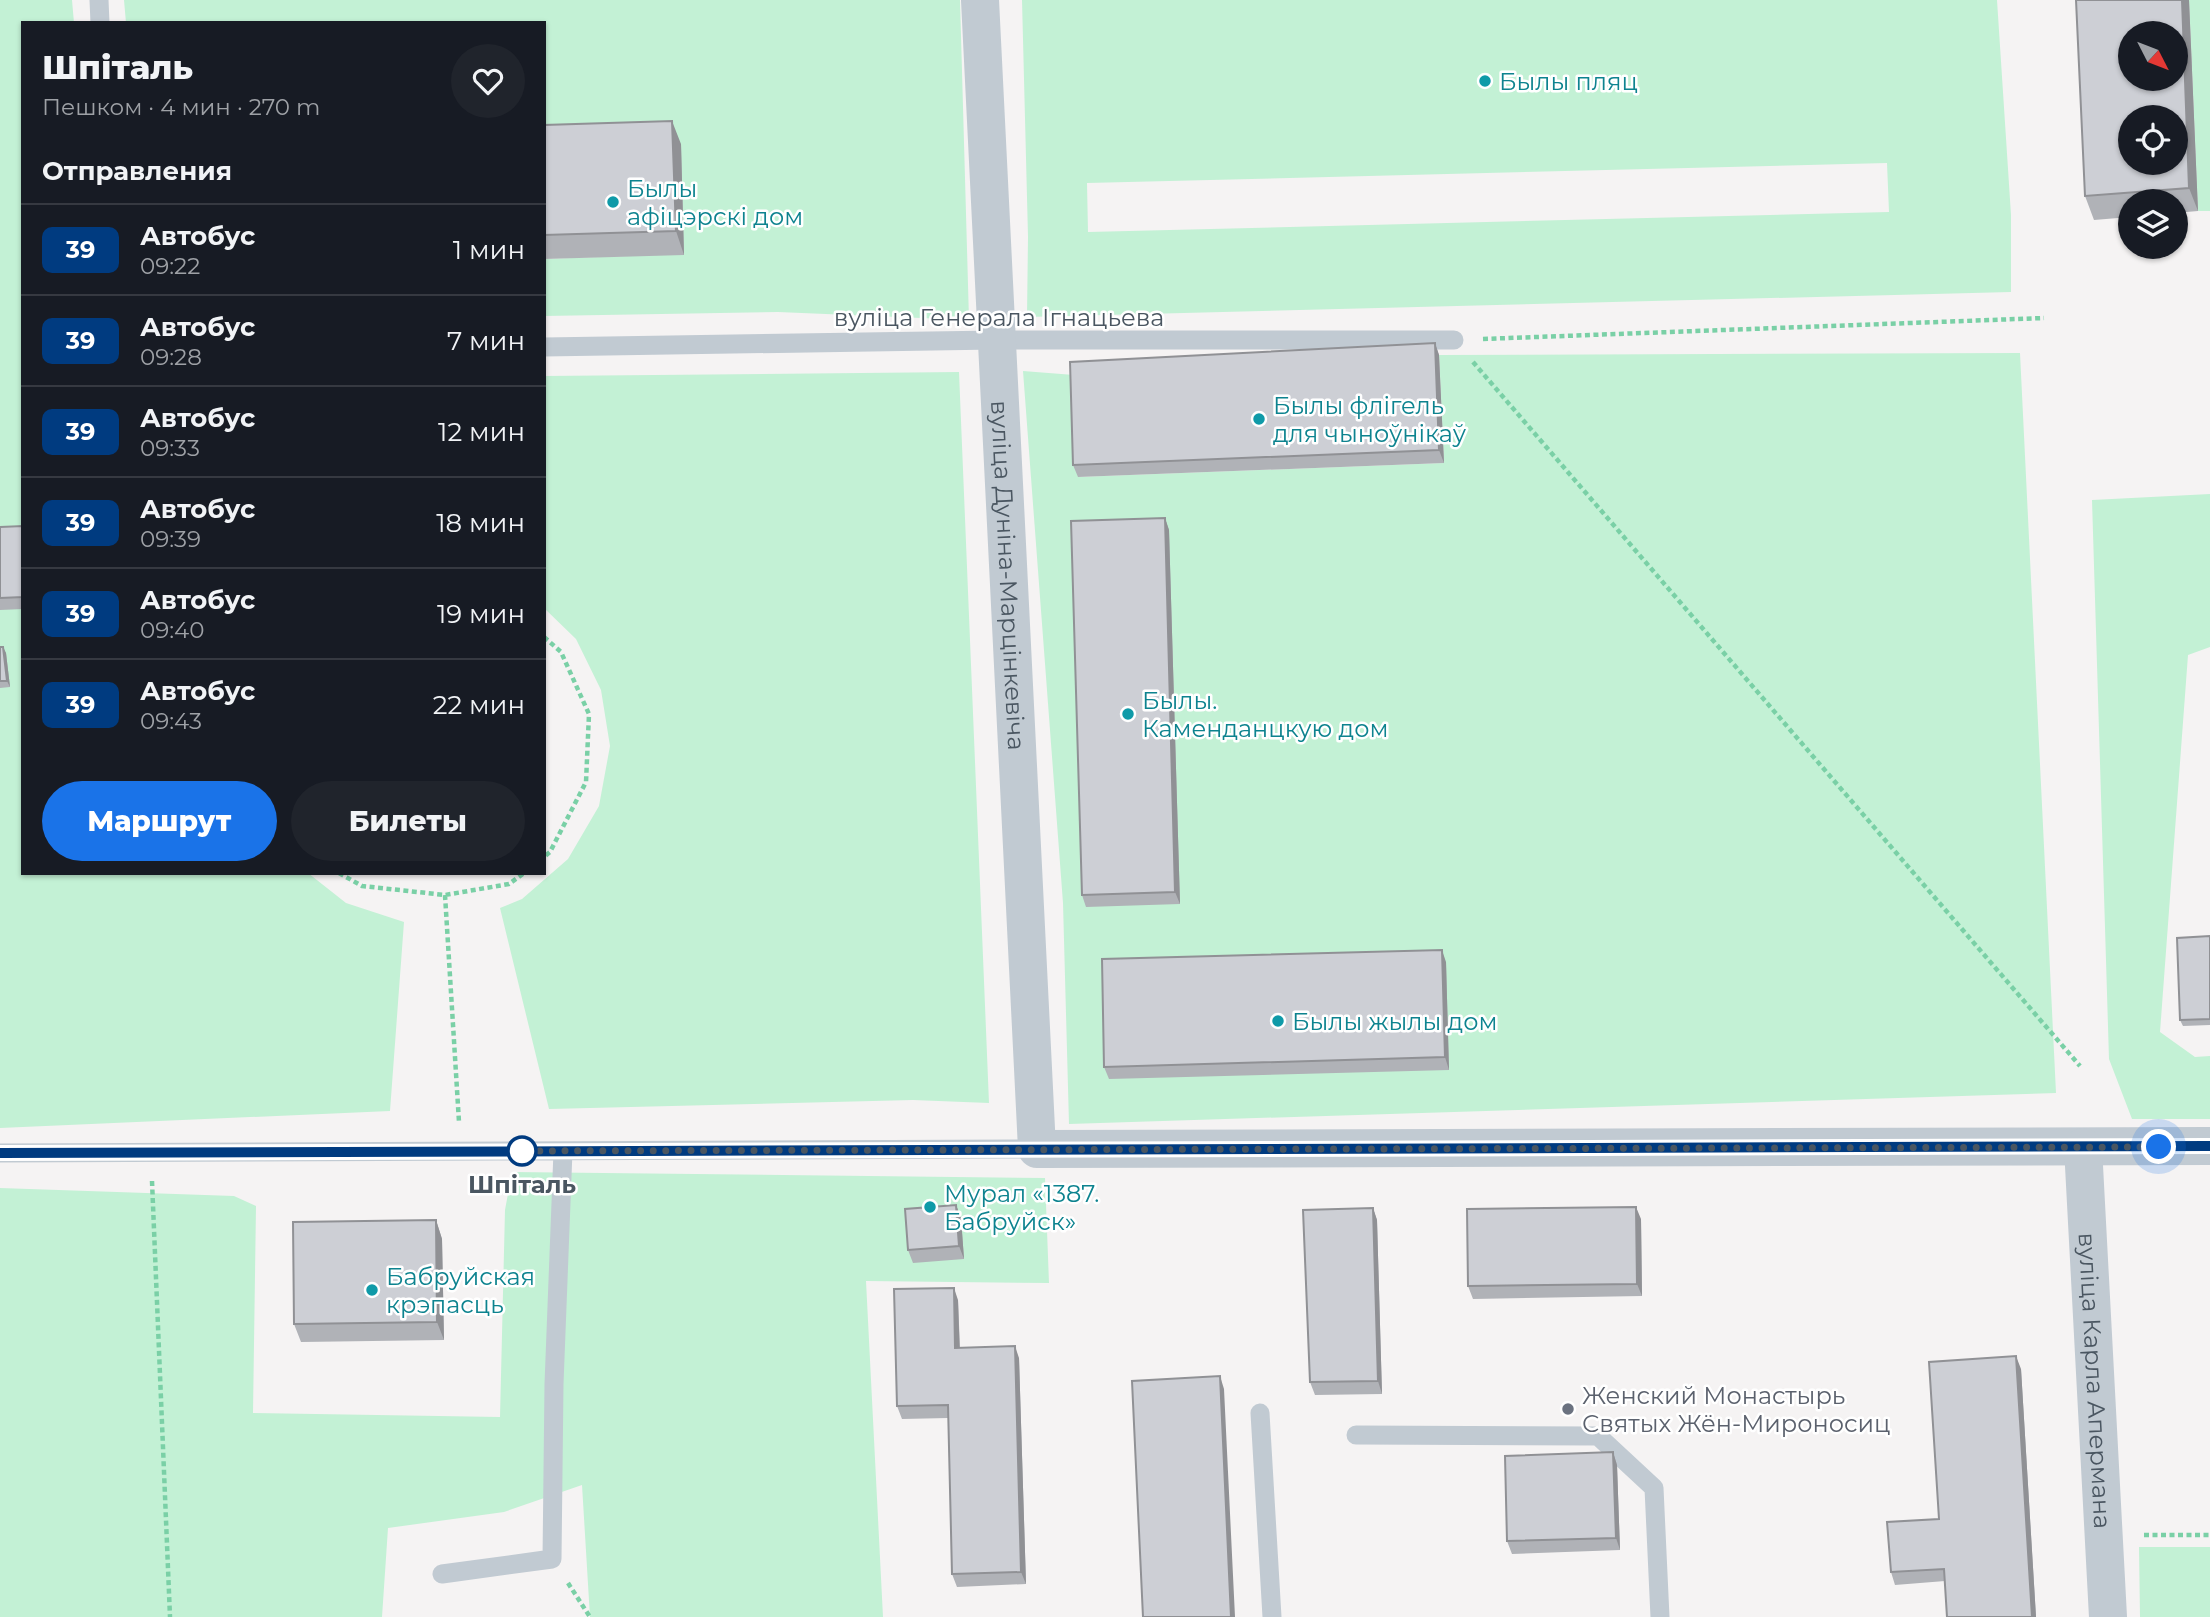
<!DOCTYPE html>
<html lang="ru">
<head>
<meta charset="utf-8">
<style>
  :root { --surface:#171b24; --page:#20242c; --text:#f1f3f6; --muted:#9ea1a6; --line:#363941; --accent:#1a73e8 }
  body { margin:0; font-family:Montserrat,sans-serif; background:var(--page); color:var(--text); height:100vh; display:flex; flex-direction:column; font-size:26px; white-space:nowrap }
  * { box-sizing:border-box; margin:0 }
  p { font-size:23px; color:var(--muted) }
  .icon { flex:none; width:38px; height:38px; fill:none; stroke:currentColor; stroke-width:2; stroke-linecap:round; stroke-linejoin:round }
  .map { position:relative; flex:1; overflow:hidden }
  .side { position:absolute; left:21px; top:21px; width:525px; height:854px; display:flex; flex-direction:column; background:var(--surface); border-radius:0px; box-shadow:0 2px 5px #0004 }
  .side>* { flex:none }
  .badge { padding:0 14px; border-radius:10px; font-size:24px; line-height:46px }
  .needle { width:46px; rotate:132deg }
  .buttons { position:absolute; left:2118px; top:21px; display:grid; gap:14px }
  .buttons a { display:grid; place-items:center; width:70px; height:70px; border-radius:50%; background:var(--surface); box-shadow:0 2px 5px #0004; font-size:35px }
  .you { position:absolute; width:35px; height:35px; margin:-18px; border:5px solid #fff; border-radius:50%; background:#1a73e8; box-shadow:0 0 0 10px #1a73e833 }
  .map>.badge { position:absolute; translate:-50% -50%; box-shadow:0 0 0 4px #fff }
  h2 { padding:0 21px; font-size:26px; line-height:63px }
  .round { display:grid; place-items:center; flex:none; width:74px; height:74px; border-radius:37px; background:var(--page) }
  .head { display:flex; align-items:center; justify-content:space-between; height:119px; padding:0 21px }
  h1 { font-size:33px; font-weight:800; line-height:52px }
  .button { display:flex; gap:14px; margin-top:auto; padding:14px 21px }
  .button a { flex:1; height:80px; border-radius:42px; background:var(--accent); color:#fff; font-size:28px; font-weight:800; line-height:80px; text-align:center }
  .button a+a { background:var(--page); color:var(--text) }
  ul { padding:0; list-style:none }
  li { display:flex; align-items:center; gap:21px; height:91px; padding:0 21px; border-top:2px solid var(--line) }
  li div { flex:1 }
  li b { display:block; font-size:26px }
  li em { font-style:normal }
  li .badge { min-width:77px; font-weight:700; text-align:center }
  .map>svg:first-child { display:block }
</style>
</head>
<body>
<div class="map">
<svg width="2210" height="1617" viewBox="0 0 2210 1617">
  <rect width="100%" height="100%" fill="#f5f3f3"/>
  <path fill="#c3f1d5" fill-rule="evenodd" d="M0,0H72L74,23H23V873H308L346,903L404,922L390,1111L0,1128Z
    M124,0H960L969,320L778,312L544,316V259L684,254L544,149V23H126Z
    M1022,0H1997L2011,215V292L1027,317L1028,237ZM1887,163L1889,212L1088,232L1087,183Z
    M2189,0H2210V211H2198Z
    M2020,353L2056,1093L1069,1124L1063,903L1023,371L1074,375L1078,477L1444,463L1439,355Z
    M959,372L989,1103L913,1100L549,1109L500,908L522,899L568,859L599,806L610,746L601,690L576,639L544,608V376Z
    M2210,494V647L2188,655L2160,1032L2195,1057L2210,1056V1119H2132L2109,1059L2092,500Z
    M512,1172L1045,1178L1049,1283L866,1281L883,1617H590L582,1485L504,1512L388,1528L382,1617H0V1188L234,1196L256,1206L253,1413L500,1417L505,1210Z
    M2139,1547H2210V1617H2140Z"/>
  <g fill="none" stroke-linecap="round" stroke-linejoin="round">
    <path stroke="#7ad0a6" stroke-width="4.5" stroke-dasharray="5 3.5" stroke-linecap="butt" d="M1483,339L2044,318
      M1473,362L2080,1066
      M544,637L561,652L589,714L586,782L550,852L544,857
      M339,873L362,886L445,895L509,884L524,873
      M445,895L459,1122
      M152,1181L170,1617
      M2144,1535H2210
      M568,1583L590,1617"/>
    <path stroke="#c1cad2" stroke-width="19" d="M99,0L100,23
      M544,347L996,340H1454
      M0,1153L1037,1149
      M1260,1413L1272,1617
      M1356,1435L1598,1436L1654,1488L1660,1617
      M442,1574L552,1559L554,1384L563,1151"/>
    <g stroke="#c1cad2" stroke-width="38">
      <path id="s1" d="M980,0L1037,1149L2210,1146"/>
      <path id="s2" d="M2083,1147L2108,1617"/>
    </g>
  </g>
  <path fill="#b0b2b7" d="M2189,0L2198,211L2175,213V201H2130V217L2094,220L2085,196Z
    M544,125L681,144L684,255L544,259Z
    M1435,343L1439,355L1444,463L1078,477L1073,465Z
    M1165,518L1169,530L1180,904L1086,907L1082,895Z
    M23,526V609L0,610V527Z
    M0,647H3L6,653L10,687L0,688Z
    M2210,936V1025L2183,1026L2180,1020Z
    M1446,962L1449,1070L1109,1079L1104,1067Z
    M956,1205L961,1218L964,1259L913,1263L908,1250Z
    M1373,1208L1377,1220L1382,1394L1315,1395L1310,1382Z
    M1641,1219L1642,1296L1473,1299L1468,1286Z
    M436,1220L442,1239L444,1340L301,1342L294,1324Z
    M958,1300L960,1348L1019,1358L1026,1584L957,1587L952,1574L948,1418L902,1419L897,1406Z
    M2021,1369L2036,1617H1947L1945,1581L1895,1585L1891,1572L1939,1519Z
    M1613,1452L1617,1465L1620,1550L1512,1554L1507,1541Z"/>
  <path fill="#909195" d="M2182,0H2189L2198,211L2189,188Z
    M672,121L681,144L684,255L676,231Z
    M1435,343L1439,355L1444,463L1439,450Z
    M1165,518L1169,530L1180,904L1175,892Z
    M3,647L6,653L10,687L7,681Z
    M1442,950L1446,962L1449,1070L1445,1057Z
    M956,1205L961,1218L964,1259L959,1246Z
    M1636,1207L1641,1219L1642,1296L1637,1284Z
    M1373,1208L1377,1220L1382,1394L1378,1381Z
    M436,1220L442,1239L444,1340L437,1322Z
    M954,1288L958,1300L960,1360L955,1348Z
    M1015,1346L1019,1358L1026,1584L1021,1572Z
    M2016,1356L2021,1369L2036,1617H2032Z
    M1220,1376L1224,1389L1235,1617H1231Z
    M1613,1452L1617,1465L1620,1550L1616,1538Z"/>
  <path fill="#cdcfd5" stroke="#909195" stroke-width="2" fill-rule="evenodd" d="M2076,0H2182L2189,188L2085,196ZM2130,33H2175V79H2130ZM2130,117H2175V163H2130Z
    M672,121L676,231L544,235V125Z
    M1435,343L1439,450L1073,465L1070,362Z
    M1165,518L1175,892L1082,895L1071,521Z
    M23,526V597L0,598V527Z
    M0,647H3L7,681H0Z
    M2210,936V1019L2180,1020L2177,938Z
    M1442,950L1445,1057L1104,1067L1102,959Z
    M956,1205L959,1246L908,1250L905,1209Z
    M1636,1207L1637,1284L1468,1286L1467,1209Z
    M1373,1208L1378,1381L1310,1382L1303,1210Z
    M436,1220L437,1322L294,1324L293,1222Z
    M954,1288L955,1348L1015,1346L1021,1572L952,1574L948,1405L897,1406L894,1289Z
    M2016,1356L2032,1617H1947L1944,1569L1891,1572L1887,1522L1939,1519L1929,1362Z
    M1220,1376L1231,1617H1143L1132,1381Z
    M1613,1452L1616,1538L1507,1541L1505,1456Z"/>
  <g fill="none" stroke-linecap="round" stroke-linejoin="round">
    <g stroke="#fff" stroke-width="16">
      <path id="line" d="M0,1153L2210,1146"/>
    </g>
    <use href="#line" stroke="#003b80" stroke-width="10"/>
    <path stroke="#4a5661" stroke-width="7" stroke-dasharray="0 12.6" d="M522,1151H512L2159,1147"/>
  </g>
  <g fill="#0f9aa8" stroke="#fff" stroke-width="2.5">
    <circle cx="1485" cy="81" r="7"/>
    <circle cx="613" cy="202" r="7"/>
    <circle cx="1259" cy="419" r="7"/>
    <circle cx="1128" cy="714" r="7"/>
    <circle cx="1278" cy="1021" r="7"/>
    <circle cx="930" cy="1207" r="7"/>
    <circle cx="372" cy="1290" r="7"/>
  </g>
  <circle fill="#fff" stroke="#003b80" stroke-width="3.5" cx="522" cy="1151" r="14"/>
  <circle fill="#6b7280" stroke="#fff" stroke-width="2.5" cx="1568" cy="1409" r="7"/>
  <g text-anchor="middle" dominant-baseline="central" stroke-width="5" stroke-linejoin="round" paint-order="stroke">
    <g font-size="24" fill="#0d838f" stroke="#fff" text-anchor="start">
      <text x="1499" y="81">Былы пляц</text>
      <text x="627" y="188">Былы<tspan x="627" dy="28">афіцэрскі дом</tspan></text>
      <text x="1273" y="405">Былы флігель<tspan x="1273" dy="28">для чыноўнікаў</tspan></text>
      <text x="1142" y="700">Былы.<tspan x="1142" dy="28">Каменданцкую дом</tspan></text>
      <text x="1292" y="1021">Былы жылы дом</text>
      <text x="944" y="1193">Мурал «1387.<tspan x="944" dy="28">Бабруйск»</tspan></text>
      <text x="386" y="1276">Бабруйская<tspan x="386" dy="28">крэпасць</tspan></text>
    </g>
    <g font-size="24" fill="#4a5661" stroke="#fff">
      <text x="999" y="317">вуліца Генерала Ігнацьева</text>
      <text stroke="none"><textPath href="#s1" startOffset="576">вуліца Дуніна-Марцінкевіча</textPath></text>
      <text stroke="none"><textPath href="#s2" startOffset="234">вуліца Карла Апермана</textPath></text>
    </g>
    <g font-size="24" font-weight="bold" fill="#4a5661" stroke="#fff">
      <text x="522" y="1184">Шпіталь</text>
    </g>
    <g font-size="24" fill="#5b616d" stroke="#fff" text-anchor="start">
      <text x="1582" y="1395">Женский Монастырь<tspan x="1582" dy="28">Святых Жён-Мироносиц</tspan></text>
    </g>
  </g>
</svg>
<div class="buttons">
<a><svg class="needle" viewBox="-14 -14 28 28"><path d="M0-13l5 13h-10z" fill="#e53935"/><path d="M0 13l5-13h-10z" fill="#9ea1a6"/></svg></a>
<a><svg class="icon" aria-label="locate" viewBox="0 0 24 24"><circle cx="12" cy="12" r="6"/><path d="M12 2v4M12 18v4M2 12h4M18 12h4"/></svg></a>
<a><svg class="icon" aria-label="layers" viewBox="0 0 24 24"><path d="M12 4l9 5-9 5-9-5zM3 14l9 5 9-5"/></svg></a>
</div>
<div class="you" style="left:2159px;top:1147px"></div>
<section class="side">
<div class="head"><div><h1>Шпіталь</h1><p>Пешком · 4 мин · 270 m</p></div><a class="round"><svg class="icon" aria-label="heart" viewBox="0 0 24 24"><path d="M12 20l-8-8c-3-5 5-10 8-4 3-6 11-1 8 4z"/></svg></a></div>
<h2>Отправления</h2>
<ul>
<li><span class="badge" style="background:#003b80;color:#fff">39</span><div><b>Автобус</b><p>09:22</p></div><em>1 мин</em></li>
<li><span class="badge" style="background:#003b80;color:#fff">39</span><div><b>Автобус</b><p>09:28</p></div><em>7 мин</em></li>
<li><span class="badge" style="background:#003b80;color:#fff">39</span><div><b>Автобус</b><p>09:33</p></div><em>12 мин</em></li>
<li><span class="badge" style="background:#003b80;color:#fff">39</span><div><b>Автобус</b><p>09:39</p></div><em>18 мин</em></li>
<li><span class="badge" style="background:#003b80;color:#fff">39</span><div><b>Автобус</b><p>09:40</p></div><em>19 мин</em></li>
<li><span class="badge" style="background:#003b80;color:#fff">39</span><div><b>Автобус</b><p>09:43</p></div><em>22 мин</em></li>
</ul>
<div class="button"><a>Маршрут</a><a>Билеты</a></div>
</section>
</div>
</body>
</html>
